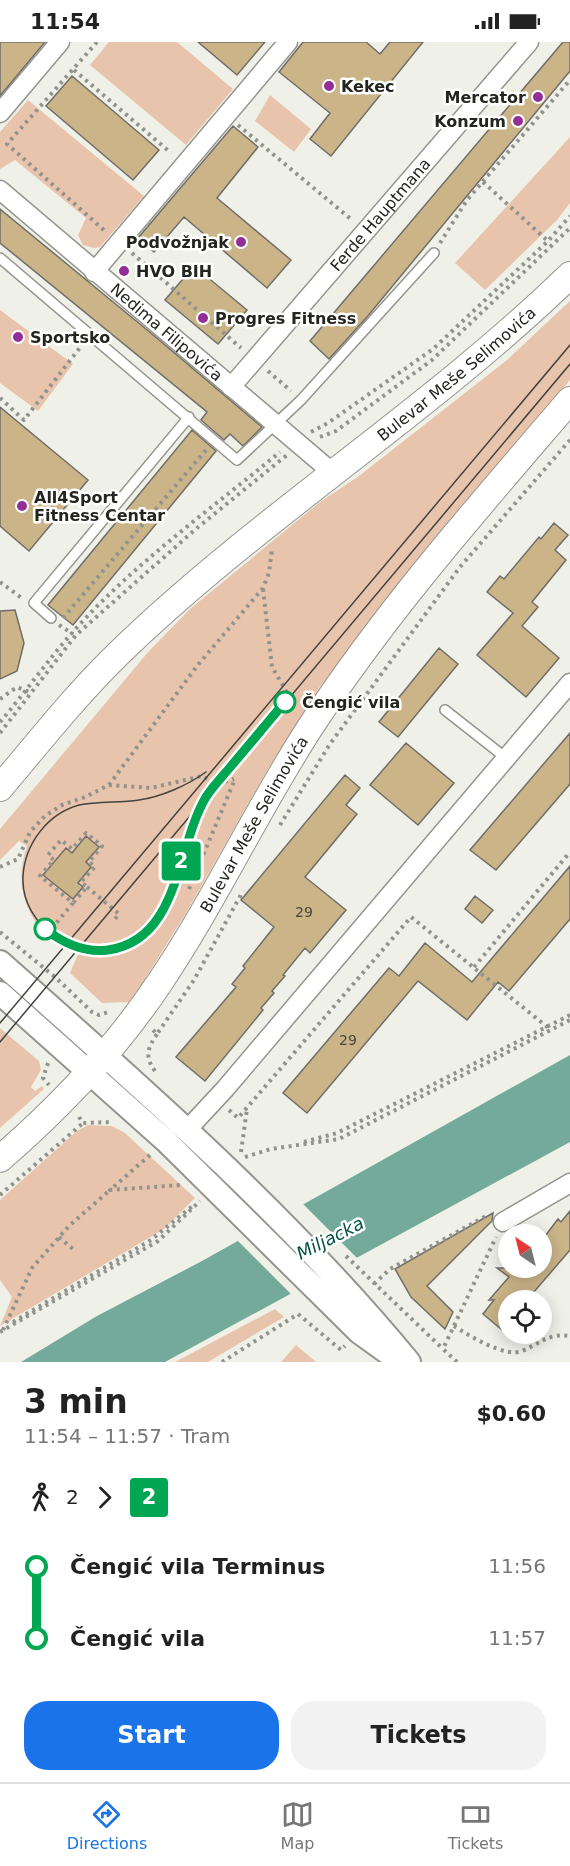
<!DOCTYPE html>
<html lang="en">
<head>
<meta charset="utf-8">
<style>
  :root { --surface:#fff; --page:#f2f2f2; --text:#222; --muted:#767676; --line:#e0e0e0; --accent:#1a73e8 }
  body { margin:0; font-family:"DejaVu Sans",sans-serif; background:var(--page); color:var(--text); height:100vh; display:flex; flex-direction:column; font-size:22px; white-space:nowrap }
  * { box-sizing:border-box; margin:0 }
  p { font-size:20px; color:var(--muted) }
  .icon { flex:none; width:33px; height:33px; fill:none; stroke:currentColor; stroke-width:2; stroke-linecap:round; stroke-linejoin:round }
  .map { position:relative; height:1320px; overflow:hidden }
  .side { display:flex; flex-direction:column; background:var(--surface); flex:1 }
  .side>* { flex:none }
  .badge { padding:0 12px; border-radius:4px; font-size:21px; line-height:39px }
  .needle { width:39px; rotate:325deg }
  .controls { position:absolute; left:498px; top:1182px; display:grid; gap:12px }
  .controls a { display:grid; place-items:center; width:54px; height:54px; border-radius:50%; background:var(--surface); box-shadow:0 3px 15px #0003; font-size:30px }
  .map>.badge { position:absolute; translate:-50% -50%; box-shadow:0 0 0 3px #fff }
  .legs { display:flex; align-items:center; gap:9px; height:66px; padding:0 24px; font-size:20px }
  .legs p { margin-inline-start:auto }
  .overview { display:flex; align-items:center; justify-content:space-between; height:102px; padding:0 24px }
  h1 { font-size:33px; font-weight:700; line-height:45px }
  .action { display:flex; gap:12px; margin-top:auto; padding:12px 24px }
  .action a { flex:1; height:69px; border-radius:24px; background:var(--accent); color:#fff; font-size:24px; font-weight:700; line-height:69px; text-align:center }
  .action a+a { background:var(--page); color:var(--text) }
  ul { padding:0 24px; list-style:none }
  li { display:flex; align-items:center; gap:21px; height:72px; font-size:22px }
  li i { display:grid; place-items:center; width:9px; height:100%; margin:0 8px; background:currentColor }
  li i::after { content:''; width:15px; height:15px; margin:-8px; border:4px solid; border-radius:50%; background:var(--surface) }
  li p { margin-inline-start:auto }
  li:first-child i { background:linear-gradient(#0000 50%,currentColor 0) }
  li:last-child i { background:linear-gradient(currentColor 50%,#0000 0) }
  .status { display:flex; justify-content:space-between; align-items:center; height:42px; padding:0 30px; background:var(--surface); direction:ltr }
  .status svg { height:16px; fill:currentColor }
  .menu { display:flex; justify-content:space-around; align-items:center; height:84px; border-top:2px solid var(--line); background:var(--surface); font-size:16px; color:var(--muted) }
  .menu a { display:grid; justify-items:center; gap:3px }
  .menu .active { color:var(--accent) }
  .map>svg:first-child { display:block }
</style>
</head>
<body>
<div class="status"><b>11:54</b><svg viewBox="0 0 49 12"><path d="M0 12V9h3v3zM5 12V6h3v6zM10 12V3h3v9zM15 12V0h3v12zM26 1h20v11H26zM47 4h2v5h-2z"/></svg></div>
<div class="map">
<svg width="570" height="1320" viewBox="0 0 570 1320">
  <rect width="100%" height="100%" fill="#eff1e9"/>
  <path fill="#e9c4ac" d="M109,0H177L233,47L186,103L90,23Z
    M270,53L311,87L294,110L255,79Z
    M28,58L144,154L100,205L94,206L83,203L78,193L86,176L15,118L0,127V90Z
    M570,95V161L557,178L485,248L455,221Z
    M570,259V338L429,506L319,646L268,727L186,871L137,950L129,960L102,961L70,931L78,912C33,895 10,850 27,804L19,799L0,818V787L149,609L190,567L320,460L359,434L507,318Z
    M0,268L73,322L38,369L0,341Z
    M0,986L39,1019L41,1028L31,1045L35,1049L42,1044L44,1047L0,1086Z
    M88,1083L112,1084L125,1091L195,1156L164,1187L0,1284L12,1255L0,1238V1158L77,1089Z
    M275,1267L284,1275L208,1320H175Z
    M296,1303L316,1320H281Z"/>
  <path fill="#73aa99" d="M570,1013V1100L165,1320H21L97,1274L202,1219Z"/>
  <path fill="#eff1e9" d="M302,1161L359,1218L294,1255L236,1197Z"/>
  <path fill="#cab488" stroke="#716e69" stroke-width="1.5" d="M0,0H45L0,54Z
    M198,0H265L237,33Z
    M303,0H366L380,12L390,0H423L331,114L310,97L330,71L279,30Z
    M563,0H570V29L367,275L329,317L310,299Z
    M72,34L159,108L133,138L46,64Z
    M233,84L258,105L217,156L291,218L267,246L184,175L154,210L138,196Z
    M0,167L152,292L262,385L243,404L230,392L224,398L201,378L207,370L0,201Z
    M194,224L247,268L218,302L165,258Z
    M0,365L88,438L29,509L0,484Z
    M192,388L216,409L73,583L48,563Z
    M554,481L568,493L555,508L566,518L532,560L538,565L522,584L559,616L526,655L477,613L513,571L487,550L500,534L504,537L539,495L541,497Z
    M15,568L24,601L17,629L0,637V569Z
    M439,606L458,622L398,695L379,680Z
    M570,691V742L496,828L470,808Z
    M406,701L454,741L418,783L370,743Z
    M345,733L360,746L346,763L357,772L305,835L346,868L310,911L305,906L283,933L285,934L272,949L274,951L261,966L263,968L205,1039L176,1015L236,945L232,942L245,926L243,924L274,885L241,858Z
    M86,794L99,805L86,820L91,825L78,841L83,845L73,857L43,833L66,806L72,811Z
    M570,824V877L509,949L498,940L467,978L418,939L307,1071L283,1051L389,926L399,934L425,901L472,940Z
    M475,854L493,868L482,881L465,867Z
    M570,1169V1208L527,1258H508V1293L483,1272L494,1258H489L509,1235L497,1226H542V1198L558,1177L561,1180Z
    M493,1171L492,1179L427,1244L453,1270L445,1287L411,1255L395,1227Z"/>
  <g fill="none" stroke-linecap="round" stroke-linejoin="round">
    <g stroke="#94958e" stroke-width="12">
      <path id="service" d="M0,216L237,418L301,358L434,211
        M51,576L34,561L189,375
        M445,668L506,716"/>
    </g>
    <g stroke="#94958e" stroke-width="21">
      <g id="minor">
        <path d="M0,71L60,0"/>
        <path id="s1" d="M0,148L333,431"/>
        <path d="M94,230L288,0"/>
        <path id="s2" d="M231,345L529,0"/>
        <path d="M186,1089L225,1047L570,641"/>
        <path d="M503,1180L570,1141"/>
      </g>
    </g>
    <g stroke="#94958e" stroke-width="26">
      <path id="tertiary" d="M0,920C142,1046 288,1173 409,1320
        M0,951L166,1099L359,1290L395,1316"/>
    </g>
    <g stroke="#94958e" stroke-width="28">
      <g id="secondary">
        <path id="s3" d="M0,746C38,701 75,654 117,613C259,475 428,371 570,233"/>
        <path id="s4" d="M0,1117C61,1064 115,1008 160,940C215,858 257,767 311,684C387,568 480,463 570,358"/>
      </g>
    </g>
    <path stroke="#92938d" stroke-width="4" stroke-dasharray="3 4.5" stroke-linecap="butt" d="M97,0L7,102L105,189
      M74,28L171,111
      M238,83L352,178
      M483,140L549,200
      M440,201L467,158L570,38
      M132,211L241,306
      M268,329L291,349
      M0,356L24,378L82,303
      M311,390L328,381L433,307L548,199L570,174
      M320,395L336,389L432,318L570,186
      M0,540L23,557
      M263,547L272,625L292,659V668
      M63,576L206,408
      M59,583L73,592
      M0,657L17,645L29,650
      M0,680C25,651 47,619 72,591C132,523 210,468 280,410
      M0,691L76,593L197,486L287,413
      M109,743L197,624L263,546L269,531L272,507
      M280,783L330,702L460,525L570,398
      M0,825L18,817L30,790L45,774L62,763L85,755L109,743L151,746L202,734L217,742L234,737
      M87,845L119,872L114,878
      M189,847L235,737
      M0,890L55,935L92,970L99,973L111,969
      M47,892L73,861L40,834L54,818L48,813L61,798L72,807L86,791L102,804L89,820L95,825L81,840L87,845L73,861
      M474,925L570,810
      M153,988L157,992L194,938L243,849
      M48,1021L43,1036L49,1043
      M155,1029C144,1014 148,1006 157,992
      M229,1068L238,1076L411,875L551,988
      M79,1075L83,1081L111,1080
      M304,1100L337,1091L570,973
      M241,1110L247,1067
      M150,1113L110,1148L181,1143
      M245,1115L271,1107L339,1097L570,978
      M0,1153L83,1081
      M59,1195L74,1208
      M346,1214L443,1307
      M374,1242L390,1227L486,1174
      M13,1280L151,1198L195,1162
      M454,1284C468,1293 505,1316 522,1309C541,1301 548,1291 570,1294
      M3,1288L32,1226L69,1184L110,1148
      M0,1290L158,1199L200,1159
      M222,1320L298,1272L341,1308L345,1304
      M457,1320L443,1307L496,1195"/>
    <use href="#service" stroke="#fff" stroke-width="9"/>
    <use href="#minor" stroke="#fff" stroke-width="18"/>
    <use href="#tertiary" stroke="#fff" stroke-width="22"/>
    <use href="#secondary" stroke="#fff" stroke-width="26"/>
    <path stroke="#42433f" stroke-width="1.5" d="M199,768L167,861C159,878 146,896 128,904C82,923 20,886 23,834C25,802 47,772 79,763C99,759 119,761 139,758C161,755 188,743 206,730
      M0,981L570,303
      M0,1000L570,322"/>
  </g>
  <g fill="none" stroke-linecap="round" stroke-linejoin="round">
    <g stroke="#fff" stroke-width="14">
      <path id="line-1" d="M45,887C63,901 85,911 108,908C180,898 176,805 206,755C213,744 223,734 232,723C250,702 267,681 285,660"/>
    </g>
    <use href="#line-1" stroke="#00a651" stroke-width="9"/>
  </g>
  <g fill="#922e95" stroke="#fffffe" stroke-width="2">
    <circle cx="329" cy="44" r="6"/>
    <circle cx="538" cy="55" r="6"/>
    <circle cx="518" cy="79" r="6"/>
    <circle cx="241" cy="200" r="6"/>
    <circle cx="124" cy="229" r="6"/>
    <circle cx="203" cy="276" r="6"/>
    <circle cx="18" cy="295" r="6"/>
    <circle cx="22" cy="464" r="6"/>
  </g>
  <g fill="#fff" stroke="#00a651" stroke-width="3">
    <circle cx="285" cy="660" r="10"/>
    <circle cx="45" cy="887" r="10"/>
  </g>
  <g text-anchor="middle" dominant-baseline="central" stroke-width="5" stroke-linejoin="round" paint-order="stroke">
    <g font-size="14" fill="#4e483b">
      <text x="304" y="870">29</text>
      <text x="348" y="998">29</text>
    </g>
    <g font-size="16" font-weight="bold" fill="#242421" stroke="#fffffe" text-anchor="start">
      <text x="341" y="44">Kekec</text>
      <text x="526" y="55" text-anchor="end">Mercator</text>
      <text x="506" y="79" text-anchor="end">Konzum</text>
      <text x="229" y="200" text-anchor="end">Podvožnjak</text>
      <text x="136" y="229">HVO BIH</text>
      <text x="215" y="276">Progres Fitness</text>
      <text x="30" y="295">Sportsko</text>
      <text x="34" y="455">All4Sport<tspan x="34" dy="18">Fitness Centar</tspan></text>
    </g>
    <g font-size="16" fill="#242421" stroke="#fffffe">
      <text stroke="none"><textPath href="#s2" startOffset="228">Ferde Hauptmana</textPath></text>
      <text stroke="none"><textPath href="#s1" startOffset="219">Nedima Filipovića</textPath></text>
      <text stroke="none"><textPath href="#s3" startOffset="618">Bulevar Meše Selimovića</textPath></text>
      <text stroke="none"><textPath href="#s4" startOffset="423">Bulevar Meše Selimovića</textPath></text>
    </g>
    <g font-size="16" font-weight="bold" fill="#242421" stroke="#fffffe" text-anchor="start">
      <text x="302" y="660">Čengić vila</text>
    </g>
    <g font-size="18" font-style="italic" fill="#035443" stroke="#fffffe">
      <text transform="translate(330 1196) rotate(-27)">Miljacka</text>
    </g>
  </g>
</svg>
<div class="controls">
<a><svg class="needle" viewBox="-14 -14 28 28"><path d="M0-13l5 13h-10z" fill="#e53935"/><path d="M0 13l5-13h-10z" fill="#767676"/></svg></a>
<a><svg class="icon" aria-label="locate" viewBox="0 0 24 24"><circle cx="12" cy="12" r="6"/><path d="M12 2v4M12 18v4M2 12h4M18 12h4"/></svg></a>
</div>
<b class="badge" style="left:181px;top:819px;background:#00a651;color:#fff">2</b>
</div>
<section class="side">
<div class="overview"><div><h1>3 min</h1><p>11:54 – 11:57 · Tram</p></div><b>$0.60</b></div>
<div class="legs"><svg class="icon" aria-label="walk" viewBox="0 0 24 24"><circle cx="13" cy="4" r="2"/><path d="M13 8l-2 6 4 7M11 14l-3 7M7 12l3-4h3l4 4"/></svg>2<svg class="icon" aria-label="forward" viewBox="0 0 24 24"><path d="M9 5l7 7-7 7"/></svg><b class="badge" style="background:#00a651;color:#fff">2</b></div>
<ul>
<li><i style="color:#00a651"></i><b>Čengić vila Terminus</b><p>11:56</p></li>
<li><i style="color:#00a651"></i><b>Čengić vila</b><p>11:57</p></li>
</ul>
<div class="action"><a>Start</a><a>Tickets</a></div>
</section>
<nav class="menu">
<a class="active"><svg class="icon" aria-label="directions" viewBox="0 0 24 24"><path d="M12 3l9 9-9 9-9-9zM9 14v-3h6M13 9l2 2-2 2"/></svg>Directions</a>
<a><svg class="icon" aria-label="map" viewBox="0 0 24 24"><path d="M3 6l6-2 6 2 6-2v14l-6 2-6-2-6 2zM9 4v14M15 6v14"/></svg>Map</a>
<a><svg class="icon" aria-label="tickets" viewBox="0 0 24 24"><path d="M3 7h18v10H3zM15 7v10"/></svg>Tickets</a>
</nav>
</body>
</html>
